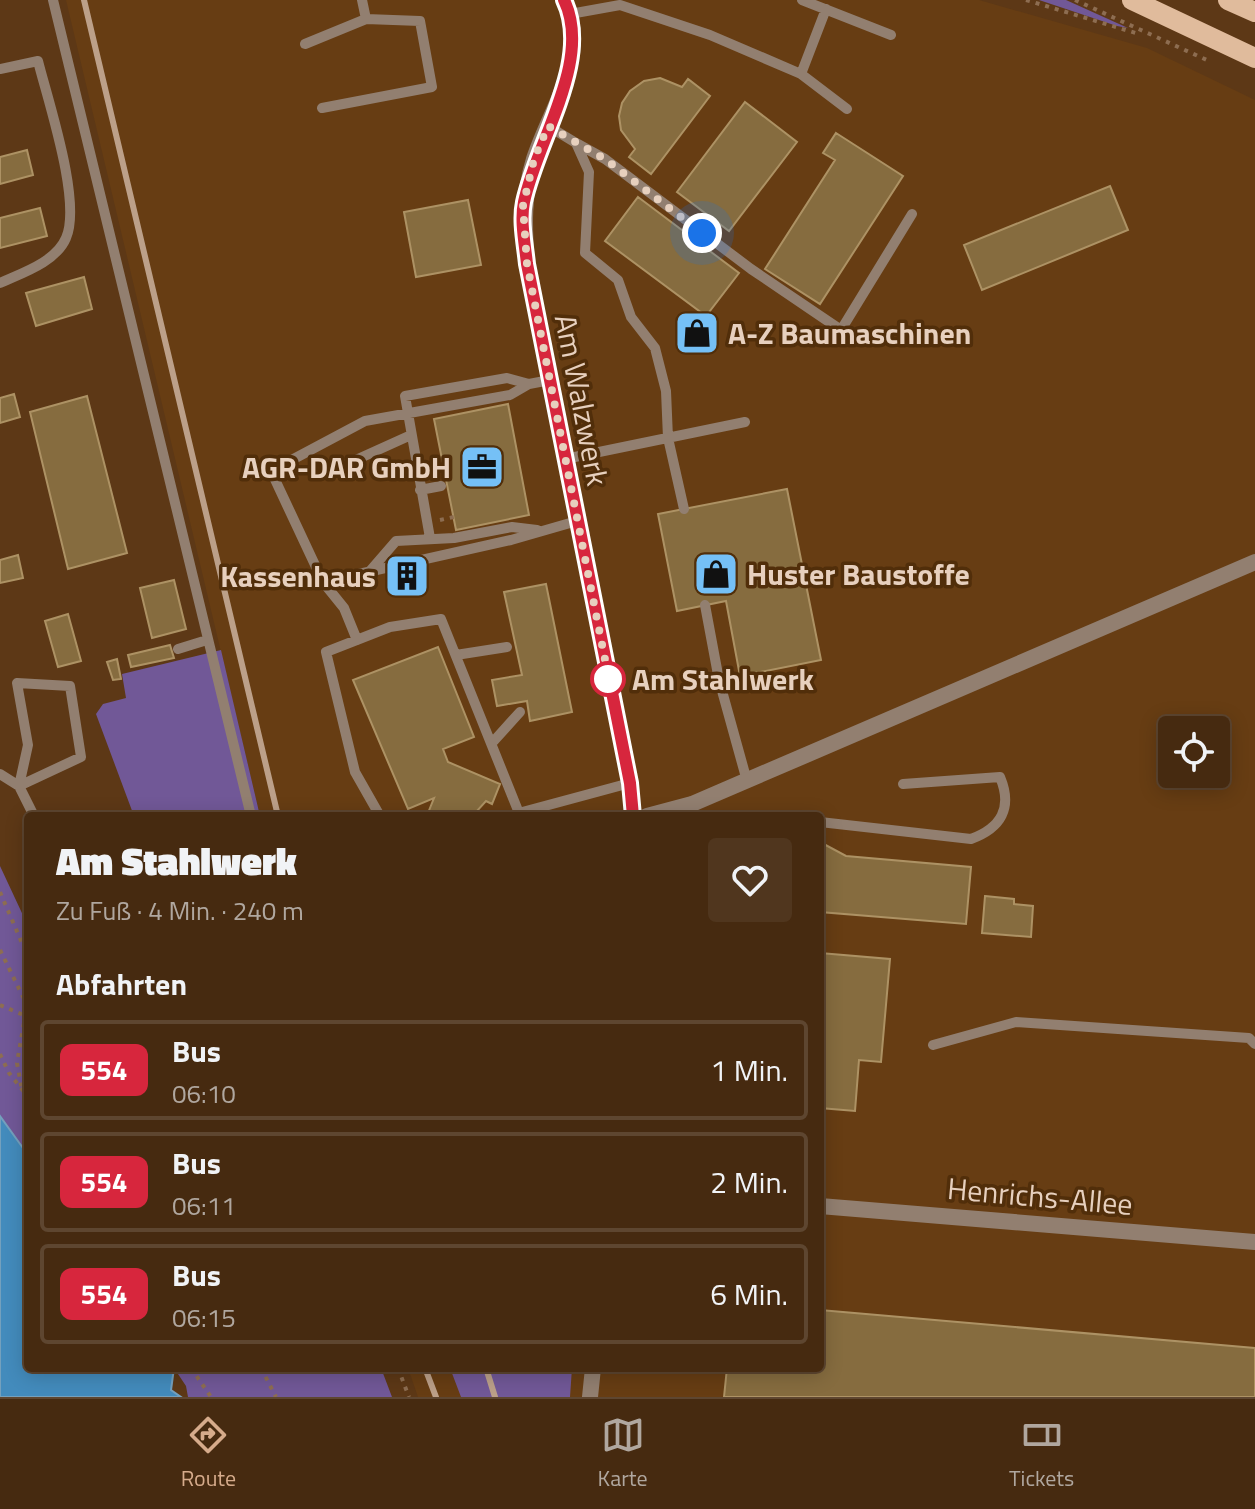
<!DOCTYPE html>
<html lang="de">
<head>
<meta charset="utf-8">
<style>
  :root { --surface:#462a10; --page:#50361e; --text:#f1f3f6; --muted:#b0a79f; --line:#5e4630; --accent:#d6ab8b }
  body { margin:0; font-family:"Titillium Web",sans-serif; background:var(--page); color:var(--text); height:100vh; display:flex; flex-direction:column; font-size:30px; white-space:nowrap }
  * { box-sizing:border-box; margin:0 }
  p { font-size:26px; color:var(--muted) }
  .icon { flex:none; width:44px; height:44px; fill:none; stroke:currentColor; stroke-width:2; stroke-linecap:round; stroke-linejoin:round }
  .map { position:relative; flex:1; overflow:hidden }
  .sheet { position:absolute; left:24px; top:812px; width:800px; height:560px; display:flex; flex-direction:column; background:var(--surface); border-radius:8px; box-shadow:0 4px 20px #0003,0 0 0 2px var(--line) }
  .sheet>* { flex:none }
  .badge { padding:0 16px; border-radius:12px; font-size:28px; line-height:52px }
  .fabs { position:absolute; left:1158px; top:716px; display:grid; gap:16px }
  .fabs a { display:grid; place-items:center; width:72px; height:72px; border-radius:8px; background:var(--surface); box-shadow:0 4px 20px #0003,0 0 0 2px var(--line); font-size:40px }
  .you { position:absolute; width:40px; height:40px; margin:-20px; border:6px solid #fff; border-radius:50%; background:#1a73e8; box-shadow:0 0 0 12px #1a73e833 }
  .map>.badge { position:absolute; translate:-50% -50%; box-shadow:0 0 0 4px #fff }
  h2 { padding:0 32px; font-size:30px; line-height:72px }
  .round { display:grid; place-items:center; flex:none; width:84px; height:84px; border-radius:8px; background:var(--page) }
  .headline { display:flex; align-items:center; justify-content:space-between; height:136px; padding:0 32px }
  h1 { font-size:38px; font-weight:800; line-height:60px }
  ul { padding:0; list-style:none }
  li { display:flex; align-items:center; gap:24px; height:100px; margin:0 16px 12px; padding:0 16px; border:4px solid var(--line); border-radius:8px }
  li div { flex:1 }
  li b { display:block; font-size:30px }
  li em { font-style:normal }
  li .badge { min-width:88px; font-weight:700; text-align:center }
  .tab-bar { display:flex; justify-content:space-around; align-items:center; height:112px; border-top:2px solid var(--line); background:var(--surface); font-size:22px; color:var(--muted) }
  .tab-bar a { display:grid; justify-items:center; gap:4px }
  .tab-bar .active { color:var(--accent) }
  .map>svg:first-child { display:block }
</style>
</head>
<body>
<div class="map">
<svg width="1255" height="1397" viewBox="0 0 1255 1397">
  <rect width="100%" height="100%" fill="#5d3816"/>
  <path fill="#673d13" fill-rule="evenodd" d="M66,0H979L1147,48L1255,100V1397H418L408,1368H820V816H260ZM1172,730H1216V774H1172Z"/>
  <path fill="#715897" d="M1039,0H1066L1128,28L1117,26Z
    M221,650L260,816H134L96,714L103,704L126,698L122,674Z
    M0,866L28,926V1155L0,1116Z
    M174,1368H381L392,1397H188L186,1386Z
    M450,1368H572L570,1397H461Z"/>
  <path fill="#438bbc" stroke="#74a0bd" stroke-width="2" d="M0,1116L28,1155V1368H174L171,1390L181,1397H0Z"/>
  <path fill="#866c3f" stroke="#ad9264" stroke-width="2" d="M660,78L682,87L688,79L710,96L651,174L629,157L635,149L621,130L619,116L622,103L630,91L644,81Z
    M745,102L797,142L729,231L677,192Z
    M836,133L903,176L820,304L765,269L835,160L823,153Z
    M27,150L33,175L0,184V157Z
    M1110,186L1128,230L982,290L964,245Z
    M638,197L739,273L706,316L605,241Z
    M468,200L481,265L416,277L404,212Z
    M40,208L47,236L0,248V218Z
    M84,277L92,309L36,326L26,293Z
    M14,394L20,417L0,423V398Z
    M87,396L127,553L68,569L30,412Z
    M508,404L529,515L456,530L434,419Z
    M787,489L821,660L740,676L726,601L677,611L658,514Z
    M18,555L23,578L0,583V560Z
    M411,569L414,581L402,584L399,572Z
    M174,580L186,629L152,638L140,588Z
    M546,584L572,712L530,721L527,701L497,706L492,680L522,675L504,592Z
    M68,614L81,661L58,667L45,621Z
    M170,645L174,658L131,667L128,655Z
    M438,647L474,737L443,749L448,762L500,784L492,804L486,801L477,811L465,816L428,813L434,798L408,809L353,680Z
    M117,659L121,679L113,680L107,662Z
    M820,842L846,856L971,867L966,924L820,912Z
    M985,896L1014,899V904L1033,906L1031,937L982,933Z
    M820,953L890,959L881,1062L859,1060L855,1111L820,1108Z
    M820,1310L1255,1348V1397H724L727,1368H820Z"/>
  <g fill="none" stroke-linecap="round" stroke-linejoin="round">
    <path stroke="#8d6d51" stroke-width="4" stroke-dasharray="4 6" stroke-linecap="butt" d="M1026,0L1139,34
      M1075,0L1209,61
      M440,520L454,517
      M0,892L28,957
      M0,950L27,1005L17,1063L22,1090
      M0,1005L28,1017
      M0,1054L9,1073L28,1097
      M191,1368L211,1397
      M261,1368L276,1397
      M398,1368L409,1397"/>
    <path stroke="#927f70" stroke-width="10" d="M53,0L251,816
      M362,0L366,19
      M802,0L891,35
      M570,14L620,5L710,35L801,74L847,109
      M305,44L366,19L420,21L432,87L322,108
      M0,69L38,61C48,101 82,202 66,238C56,262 22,273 0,283
      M801,74L826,9
      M548,126L576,143L589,172L585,253L618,280L631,317L655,348L666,391L668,438L684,509
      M576,143L605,159L751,269L841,330L912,214
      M550,380L529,384L510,395L365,421L271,471L323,582L511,540L577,521
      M565,459L745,422
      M338,468L411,435
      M420,490L441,486
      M430,538L405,396L507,378L529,384
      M370,571L396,541L454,538L512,527L537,530
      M323,582L344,608L357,640
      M705,605L719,680L747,781
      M178,649L207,640
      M456,655L507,647
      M17,683L70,686L81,757L19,786L28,745Z
      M492,743L520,712
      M0,774L19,786L34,816
      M380,816L355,772L326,652L390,627L441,619L519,813
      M508,816L630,783
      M820,822L971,839C1001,828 1013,808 1000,777L903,784
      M933,1045L1016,1022L1249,1038L1255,1044"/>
    <path stroke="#927f70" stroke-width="16" d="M564,0C591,55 551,107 534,159C523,195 524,227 527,264L630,783L633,816
      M647,816L692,804L1255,562
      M820,1206L1255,1242
      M590,1397L593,1368"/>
    <path stroke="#e0bb9c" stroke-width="20" d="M1132,0L1255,58
      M1228,0L1255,12"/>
    <path stroke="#bca089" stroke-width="6" d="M84,0L278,816
      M425,1368L436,1397
      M486,1368L495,1397"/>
  </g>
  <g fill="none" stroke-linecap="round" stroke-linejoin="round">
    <g stroke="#fff" stroke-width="18">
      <path id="line" d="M564,0C593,60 537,140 524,202C520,221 525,244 527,264L630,783L633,816"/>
    </g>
    <use href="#line" stroke="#d7263d" stroke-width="12"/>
    <path stroke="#e7d0be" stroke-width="8" stroke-dasharray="0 14.4" d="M608,679L611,690L527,264L523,206L534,159L548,126L605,159L702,233"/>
  </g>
  <defs>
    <g id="shop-square" transform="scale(2.3)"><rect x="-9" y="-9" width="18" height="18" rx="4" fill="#75c0f6" stroke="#512e0a"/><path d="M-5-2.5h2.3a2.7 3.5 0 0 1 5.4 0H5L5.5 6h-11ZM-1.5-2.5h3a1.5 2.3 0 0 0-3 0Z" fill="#111"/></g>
    <g id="office-square" transform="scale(2.3)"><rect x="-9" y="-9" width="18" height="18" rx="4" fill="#75c0f6" stroke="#512e0a"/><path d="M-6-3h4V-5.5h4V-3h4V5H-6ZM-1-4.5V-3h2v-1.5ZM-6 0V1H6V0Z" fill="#111"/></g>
    <g id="building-square" transform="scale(2.3)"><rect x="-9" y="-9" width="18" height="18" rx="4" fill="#75c0f6" stroke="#512e0a"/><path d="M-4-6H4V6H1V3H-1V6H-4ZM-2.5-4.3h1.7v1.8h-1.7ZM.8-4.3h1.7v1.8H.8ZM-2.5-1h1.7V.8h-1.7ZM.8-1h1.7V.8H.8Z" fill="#111"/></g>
  </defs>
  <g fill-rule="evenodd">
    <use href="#shop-square" x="697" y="333"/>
    <use href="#office-square" x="482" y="467"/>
    <use href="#shop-square" x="716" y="574"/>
    <use href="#building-square" x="407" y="576"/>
  </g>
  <circle fill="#fff" stroke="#d7263d" stroke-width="4" cx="608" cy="679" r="16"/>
  <g text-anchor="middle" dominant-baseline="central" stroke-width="7" stroke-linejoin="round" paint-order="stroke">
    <g font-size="30" font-weight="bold" fill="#e7d0be" stroke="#512e0a" text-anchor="start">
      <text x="728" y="333">A-Z Baumaschinen</text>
      <text x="451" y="467" text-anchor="end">AGR-DAR GmbH</text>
      <text x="747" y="574">Huster Baustoffe</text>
      <text x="376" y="576" text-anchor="end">Kassenhaus</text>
    </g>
    <g font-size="30" fill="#e7d0be" stroke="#512e0a">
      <text transform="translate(582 400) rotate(79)">Am Walzwerk</text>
      <text transform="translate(1040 1196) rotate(5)">Henrichs-Allee</text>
    </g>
    <g font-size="30" font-weight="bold" fill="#e7d0be" stroke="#512e0a" text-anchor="start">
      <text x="632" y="679">Am Stahlwerk</text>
    </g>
  </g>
</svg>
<div class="fabs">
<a><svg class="icon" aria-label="locate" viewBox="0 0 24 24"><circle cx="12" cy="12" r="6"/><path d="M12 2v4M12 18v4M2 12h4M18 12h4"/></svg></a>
</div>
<div class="you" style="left:702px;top:233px"></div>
<section class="sheet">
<div class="headline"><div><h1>Am Stahlwerk</h1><p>Zu Fuß · 4 Min. · 240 m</p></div><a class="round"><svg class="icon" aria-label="heart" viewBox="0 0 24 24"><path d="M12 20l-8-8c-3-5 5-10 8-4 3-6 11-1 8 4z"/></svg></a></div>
<h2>Abfahrten</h2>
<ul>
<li><span class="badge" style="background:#d7263d;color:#fff">554</span><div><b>Bus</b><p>06:10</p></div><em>1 Min.</em></li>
<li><span class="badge" style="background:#d7263d;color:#fff">554</span><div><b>Bus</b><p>06:11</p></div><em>2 Min.</em></li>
<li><span class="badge" style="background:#d7263d;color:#fff">554</span><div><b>Bus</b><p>06:15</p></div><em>6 Min.</em></li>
</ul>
</section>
</div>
<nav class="tab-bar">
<a class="active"><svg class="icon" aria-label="directions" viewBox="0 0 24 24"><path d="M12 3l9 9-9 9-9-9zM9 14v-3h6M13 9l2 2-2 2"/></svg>Route</a>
<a><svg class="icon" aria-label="map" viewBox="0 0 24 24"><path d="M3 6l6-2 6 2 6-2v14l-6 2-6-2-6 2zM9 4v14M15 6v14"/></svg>Karte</a>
<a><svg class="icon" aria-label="tickets" viewBox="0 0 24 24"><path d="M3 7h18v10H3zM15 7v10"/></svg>Tickets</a>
</nav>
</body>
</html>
